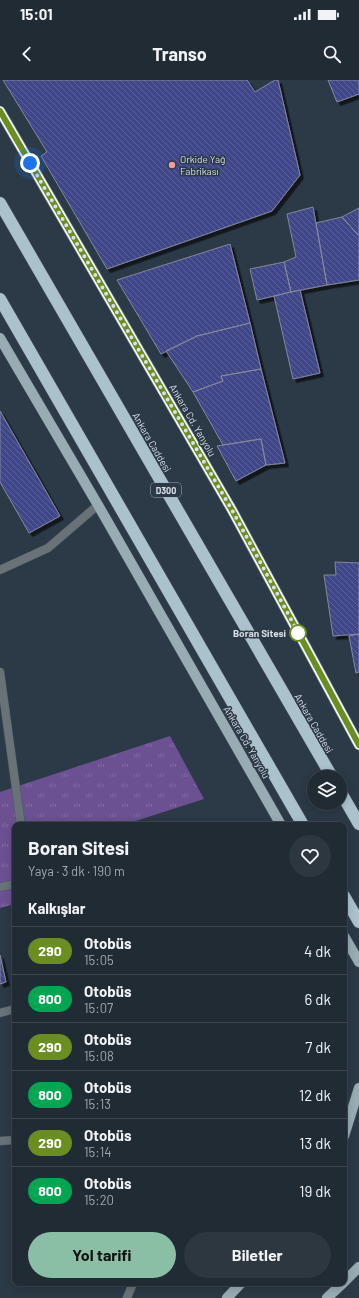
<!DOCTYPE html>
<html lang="tr">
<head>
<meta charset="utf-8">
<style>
  :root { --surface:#212b34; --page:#2d3740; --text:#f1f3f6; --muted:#a2a7ac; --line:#3e474f; --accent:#8abfa5 }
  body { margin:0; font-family:Barlow,sans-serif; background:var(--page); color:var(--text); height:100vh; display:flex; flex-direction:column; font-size:15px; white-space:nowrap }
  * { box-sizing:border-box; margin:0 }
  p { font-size:13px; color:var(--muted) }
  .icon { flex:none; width:22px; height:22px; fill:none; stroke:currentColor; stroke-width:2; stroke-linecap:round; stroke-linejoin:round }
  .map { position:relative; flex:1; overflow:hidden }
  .side { position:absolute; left:12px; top:742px; width:335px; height:464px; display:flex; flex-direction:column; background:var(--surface); border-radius:8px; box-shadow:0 2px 10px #0003,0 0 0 1px var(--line) }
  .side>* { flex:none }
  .badge { padding:0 8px; border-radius:13px; font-size:14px; line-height:26px }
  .tools { position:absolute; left:307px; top:690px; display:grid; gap:8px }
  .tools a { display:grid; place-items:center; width:40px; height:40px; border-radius:50%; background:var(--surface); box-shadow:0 2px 10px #0003,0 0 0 1px var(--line); font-size:20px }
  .you { position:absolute; width:20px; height:20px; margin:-10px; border:3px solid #fff; border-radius:50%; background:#1a73e8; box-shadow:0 0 0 6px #1a73e833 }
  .map>.badge { position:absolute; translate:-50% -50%; box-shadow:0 0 0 2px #fff }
  h2 { padding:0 16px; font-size:15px; line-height:36px }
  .round { display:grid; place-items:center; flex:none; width:42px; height:42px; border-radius:21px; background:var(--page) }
  .overview { display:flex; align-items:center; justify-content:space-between; height:68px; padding:0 16px }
  h1 { font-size:19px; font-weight:700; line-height:30px }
  .button { display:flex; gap:8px; margin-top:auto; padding:8px 16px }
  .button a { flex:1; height:46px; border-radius:24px; background:var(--accent); color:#111; font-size:16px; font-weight:700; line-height:46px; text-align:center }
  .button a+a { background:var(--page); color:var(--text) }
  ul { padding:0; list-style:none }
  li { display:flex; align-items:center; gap:12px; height:48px; padding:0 16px; border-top:1px solid var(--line) }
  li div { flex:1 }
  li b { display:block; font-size:15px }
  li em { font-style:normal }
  li .badge { min-width:44px; font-weight:700; text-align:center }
  .status { display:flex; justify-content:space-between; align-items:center; height:28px; padding:0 20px; background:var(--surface); direction:ltr }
  .status svg { height:11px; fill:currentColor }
  header { display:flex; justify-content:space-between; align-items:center; height:52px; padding:0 16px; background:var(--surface); font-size:18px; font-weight:700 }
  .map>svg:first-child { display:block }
</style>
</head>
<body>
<div class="status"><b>15:01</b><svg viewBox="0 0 49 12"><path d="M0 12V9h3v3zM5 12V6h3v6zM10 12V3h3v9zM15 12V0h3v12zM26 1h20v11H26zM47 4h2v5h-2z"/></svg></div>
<header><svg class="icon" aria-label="back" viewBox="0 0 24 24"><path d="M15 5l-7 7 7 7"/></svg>Transo<svg class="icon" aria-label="search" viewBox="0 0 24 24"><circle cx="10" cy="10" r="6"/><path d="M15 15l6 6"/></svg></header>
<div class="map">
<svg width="359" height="1218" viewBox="0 0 359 1218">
  <defs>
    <pattern id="park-tufts" width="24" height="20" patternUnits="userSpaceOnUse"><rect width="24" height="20" fill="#6c5192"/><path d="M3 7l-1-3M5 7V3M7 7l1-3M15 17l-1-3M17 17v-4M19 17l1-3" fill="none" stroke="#806aa1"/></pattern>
    <pattern id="building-back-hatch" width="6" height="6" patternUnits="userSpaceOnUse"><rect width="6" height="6" fill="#404689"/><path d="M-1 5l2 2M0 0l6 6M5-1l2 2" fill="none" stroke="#5b609a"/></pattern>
    <filter id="shadow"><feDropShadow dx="3.5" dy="3.5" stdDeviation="0" flood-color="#0009"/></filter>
  </defs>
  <rect width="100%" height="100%" fill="#2c3946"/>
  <path fill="url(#park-tufts)" d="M170,656L204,719L123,745H15V824L0,828V712Z"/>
  <path fill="url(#building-back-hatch)" stroke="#84889b" filter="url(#shadow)" d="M3,0H247L255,12L275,0H278L300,95L272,131L107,189L41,76L47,72Z
    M328,0H359V14L337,22Z
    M313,127L327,205L291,212L284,182L296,177L287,134Z
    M359,128V156L342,137Z
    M342,137L359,156V200L327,205L316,143Z
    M230,164L250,243L197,256L161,274L117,200Z
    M284,182L291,212L257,220L250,189Z
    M300,210L320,293L293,299L274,216Z
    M250,243L261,289L221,296L223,301L193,312L166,271L197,256Z
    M261,289L285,383L266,385L261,359L223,365L193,312L223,301L221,296Z
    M0,331L60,436L29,453L0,402Z
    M261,359L266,385L236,401L217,366Z
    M335,482L359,483V554L333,556L324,495H336Z
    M359,554V592L356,593L349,556Z
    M0,875L6,902L0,904Z"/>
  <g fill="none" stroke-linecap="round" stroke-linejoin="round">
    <g stroke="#4b5763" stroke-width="9">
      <path id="street" d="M0,490L48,468L98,425
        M0,592L21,745
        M0,807L15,804
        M0,933L15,929
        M0,1061L15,1060
        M127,1218L133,1203"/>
    </g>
    <g stroke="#4b5763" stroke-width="11">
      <path id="primary" d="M0,31L232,430L359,665
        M0,258L98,425L281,745
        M344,856L359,882
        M344,1056L359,1008
        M344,1202L359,1187
        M227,1218L241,1203
        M327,1218L343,1203"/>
    </g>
    <g stroke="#4b5763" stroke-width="13">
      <path id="highway" d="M0,123L332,697
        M0,219L303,745
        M340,711L359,744
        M344,816L359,842"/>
    </g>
    <use href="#street" stroke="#697276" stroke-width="8"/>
    <use href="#primary" stroke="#99acb4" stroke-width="10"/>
    <use href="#highway" stroke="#abc2cc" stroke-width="12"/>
  </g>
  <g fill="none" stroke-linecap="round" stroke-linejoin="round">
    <g stroke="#fff" stroke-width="9">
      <path id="line" d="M0,31L232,430L359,665"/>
    </g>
    <use href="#line" stroke="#6b8e23" stroke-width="6"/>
    <path stroke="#d8dfe8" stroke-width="4" stroke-dasharray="0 7.2" d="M30,83L232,430L299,554L298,553"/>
  </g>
  <circle fill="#f59b9d" stroke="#2c3946" stroke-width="1.5" cx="172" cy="85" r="4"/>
  <circle fill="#fff" stroke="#6b8e23" stroke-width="2" cx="298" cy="553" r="8"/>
  <g text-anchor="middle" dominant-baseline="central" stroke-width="3" stroke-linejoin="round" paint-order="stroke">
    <rect fill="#2c3946" stroke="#a4adb7" stroke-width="1" x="151" y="403" width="30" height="14" rx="3"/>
    <g font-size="9" font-weight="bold" fill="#d8dfe8">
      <text x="166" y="410">D300</text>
    </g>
    <g font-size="10" fill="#d8dfe8" stroke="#2c3946" text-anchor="start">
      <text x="180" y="79">Orkide Yağ<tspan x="180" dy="12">Fabrikası</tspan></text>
    </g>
    <g font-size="10" fill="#d8dfe8" stroke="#2c3946">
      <text transform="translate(193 340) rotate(60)">Ankara Cd. Yanyolu</text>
      <text transform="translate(152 362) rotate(60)">Ankara Caddesi</text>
      <text transform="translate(314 643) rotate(60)">Ankara Caddesi</text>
      <text transform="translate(247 662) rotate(60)">Ankara Cd. Yanyolu</text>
    </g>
    <g font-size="10" font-weight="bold" fill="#d8dfe8" stroke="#2c3946" text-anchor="end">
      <text x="286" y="553">Boran Sitesi</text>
    </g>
  </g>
</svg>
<div class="tools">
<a><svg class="icon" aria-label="layers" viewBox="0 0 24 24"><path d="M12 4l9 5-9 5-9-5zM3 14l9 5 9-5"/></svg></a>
</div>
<div class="you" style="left:30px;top:83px"></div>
<section class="side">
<div class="overview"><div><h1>Boran Sitesi</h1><p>Yaya · 3 dk · 190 m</p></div><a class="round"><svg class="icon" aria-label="heart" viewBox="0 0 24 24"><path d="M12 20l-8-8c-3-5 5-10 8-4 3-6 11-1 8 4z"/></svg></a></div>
<h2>Kalkışlar</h2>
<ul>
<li><span class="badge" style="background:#6b8e23;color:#fff">290</span><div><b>Otobüs</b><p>15:05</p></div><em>4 dk</em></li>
<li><span class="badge" style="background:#00a651;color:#fff">800</span><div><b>Otobüs</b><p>15:07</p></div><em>6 dk</em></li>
<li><span class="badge" style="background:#6b8e23;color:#fff">290</span><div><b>Otobüs</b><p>15:08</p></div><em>7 dk</em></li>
<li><span class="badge" style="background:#00a651;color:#fff">800</span><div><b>Otobüs</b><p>15:13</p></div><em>12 dk</em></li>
<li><span class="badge" style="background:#6b8e23;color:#fff">290</span><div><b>Otobüs</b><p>15:14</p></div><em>13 dk</em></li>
<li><span class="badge" style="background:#00a651;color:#fff">800</span><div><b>Otobüs</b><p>15:20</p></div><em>19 dk</em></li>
</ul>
<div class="button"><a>Yol tarifi</a><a>Biletler</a></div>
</section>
</div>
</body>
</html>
